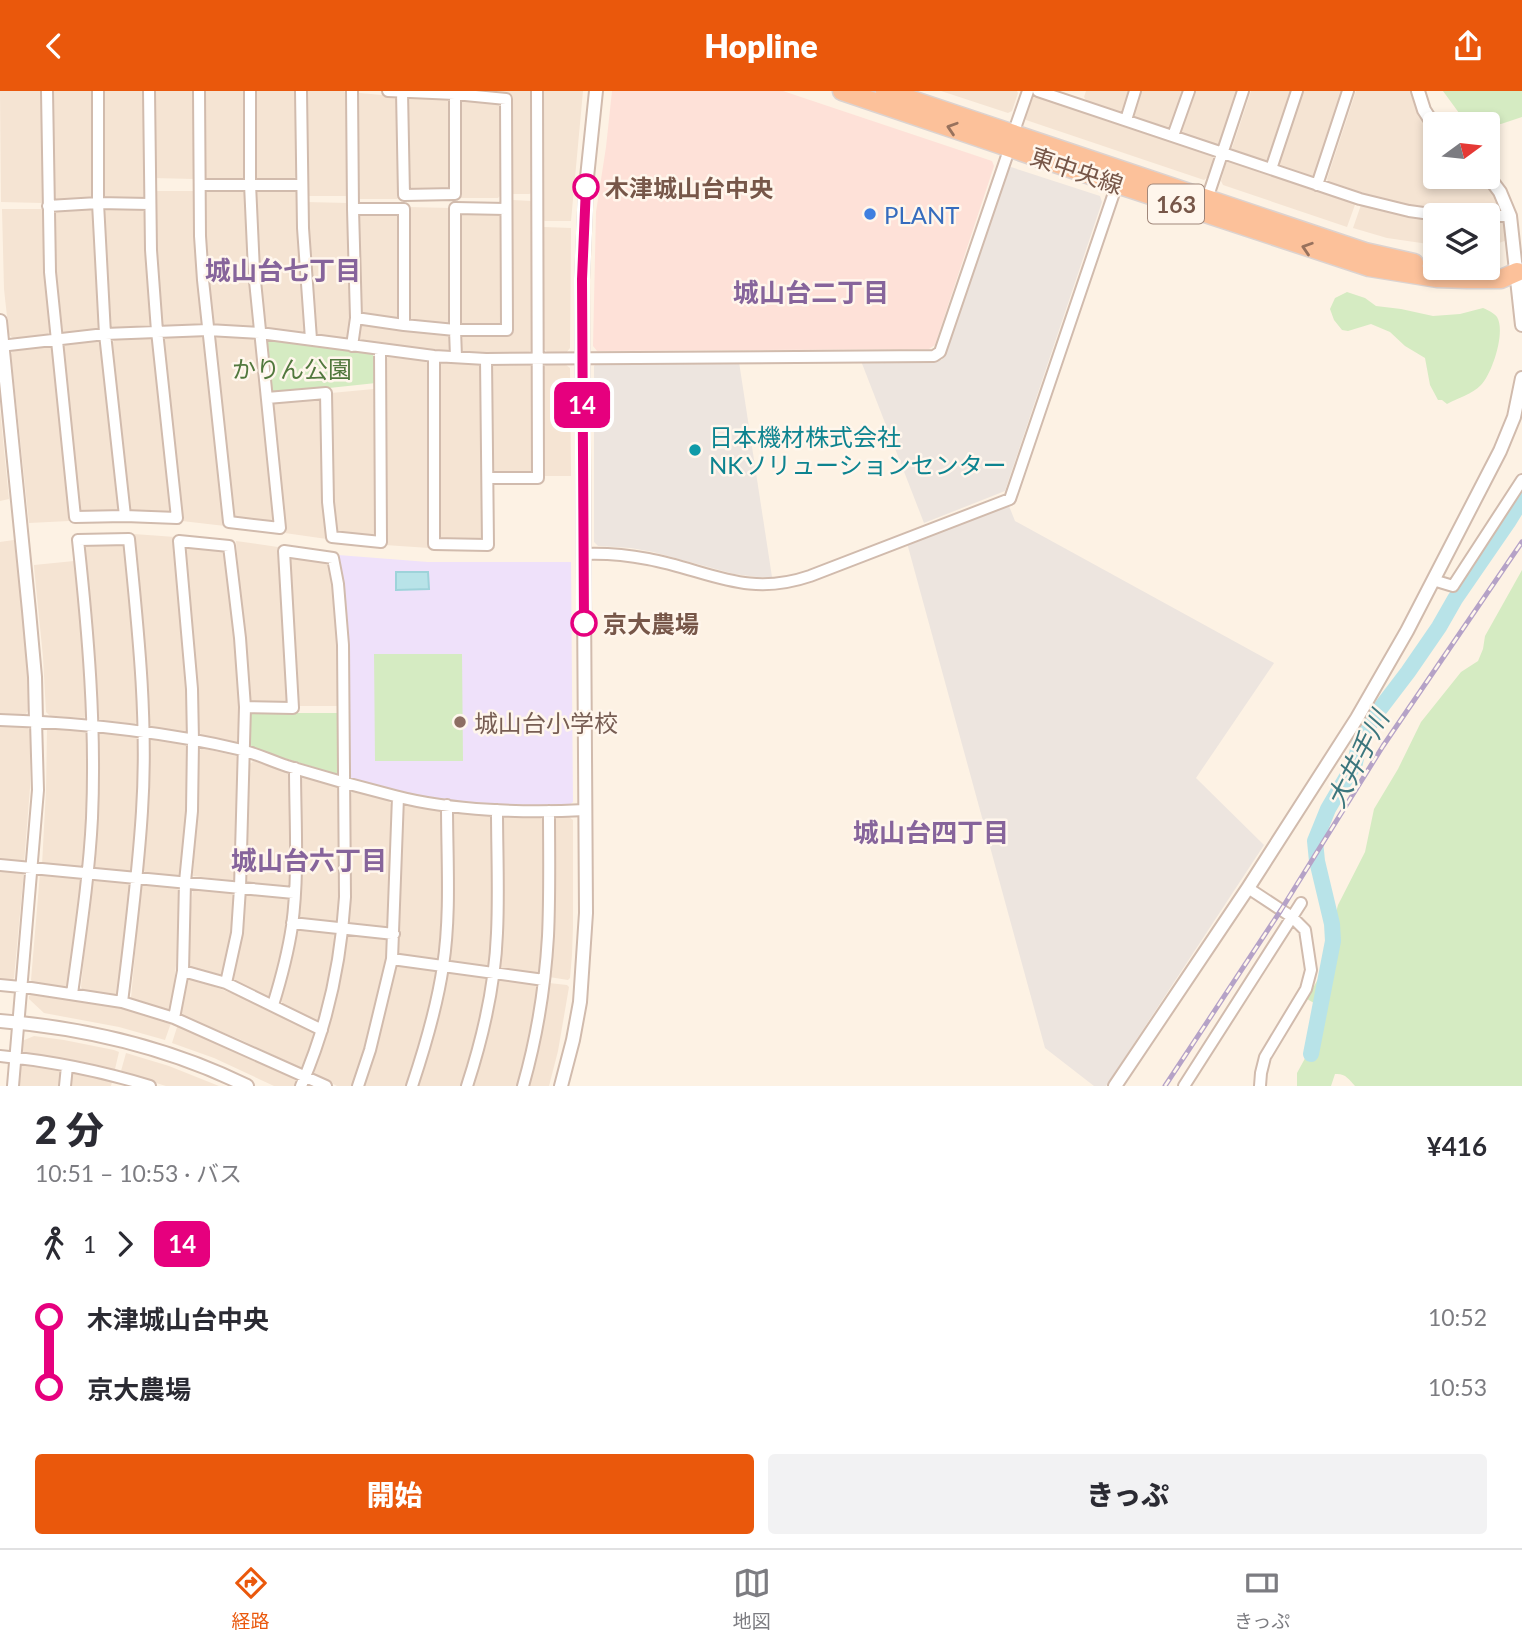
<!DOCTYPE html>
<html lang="ja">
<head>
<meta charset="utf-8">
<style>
  :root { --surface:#fff; --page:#f2f2f3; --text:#2b2b33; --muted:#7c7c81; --line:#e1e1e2; --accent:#ea580c }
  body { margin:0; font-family:Lato,"Noto Sans JP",sans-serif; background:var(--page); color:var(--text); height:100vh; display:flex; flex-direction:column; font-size:26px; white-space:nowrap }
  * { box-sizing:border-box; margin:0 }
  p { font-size:23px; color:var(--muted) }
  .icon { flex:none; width:38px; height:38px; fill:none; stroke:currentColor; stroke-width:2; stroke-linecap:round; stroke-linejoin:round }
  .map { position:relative; height:995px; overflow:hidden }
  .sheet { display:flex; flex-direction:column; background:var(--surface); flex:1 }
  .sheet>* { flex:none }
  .badge { padding:0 14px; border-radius:10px; font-size:24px; line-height:46px }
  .needle { width:46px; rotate:75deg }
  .tools { position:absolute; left:1423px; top:21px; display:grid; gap:14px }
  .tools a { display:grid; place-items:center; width:77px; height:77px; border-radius:7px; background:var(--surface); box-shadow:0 4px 10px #0003; font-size:35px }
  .map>.badge { position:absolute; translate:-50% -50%; box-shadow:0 0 0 4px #fff }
  .legs { display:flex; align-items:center; gap:10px; height:77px; padding:0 35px; font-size:23px }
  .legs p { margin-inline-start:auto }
  .head { display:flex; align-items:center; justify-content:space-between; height:119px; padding:0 35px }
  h1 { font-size:38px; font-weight:800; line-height:52px }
  .button { display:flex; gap:14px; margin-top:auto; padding:14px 35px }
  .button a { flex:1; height:80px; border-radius:7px; background:var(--accent); color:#fff; font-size:28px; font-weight:800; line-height:80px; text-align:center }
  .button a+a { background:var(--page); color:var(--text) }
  ul { padding:0 35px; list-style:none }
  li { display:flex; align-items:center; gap:24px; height:70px; font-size:26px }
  li i { display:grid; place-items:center; width:10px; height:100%; margin:0 9px; background:currentColor }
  li i::after { content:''; width:18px; height:18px; margin:-9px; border:5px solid; border-radius:50%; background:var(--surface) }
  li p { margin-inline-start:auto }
  li:first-child i { background:linear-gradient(#0000 50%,currentColor 0) }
  li:last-child i { background:linear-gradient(currentColor 50%,#0000 0) }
  header { display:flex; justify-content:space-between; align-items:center; height:91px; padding:0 35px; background:var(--accent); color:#fff; font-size:32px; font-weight:800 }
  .tabs { display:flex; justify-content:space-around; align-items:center; height:98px; border-top:2px solid var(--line); background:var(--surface); font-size:19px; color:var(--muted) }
  .tabs a { display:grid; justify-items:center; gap:4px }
  .tabs .selected { color:var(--accent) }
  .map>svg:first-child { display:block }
</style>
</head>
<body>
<header><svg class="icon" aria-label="back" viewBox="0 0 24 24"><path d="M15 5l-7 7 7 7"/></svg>Hopline<svg class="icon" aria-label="share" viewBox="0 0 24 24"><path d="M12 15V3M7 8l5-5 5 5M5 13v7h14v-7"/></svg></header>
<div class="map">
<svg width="1522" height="995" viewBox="0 0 1522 995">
  <rect width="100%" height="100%" fill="#fdf2e4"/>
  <path fill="#f5e4d3" d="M0,0H42V112L1,111Z
    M51,0H93L94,105L90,110H56L52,107Z
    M102,0H144L145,103L141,109H107L103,106Z
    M152,0H195L194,88L153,87Z
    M203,0H245L246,84L242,89H208L204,86Z
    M254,0H296L297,85L291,89H258L254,85Z
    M305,0H344L347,4V105H306Z
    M462,0H531L532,102L529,103H511L510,5Z
    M543,0H583L571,130H545L543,129Z
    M941,0H1017L1018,2L1012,20L1008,22Z
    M1086,0H1130L1123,21L1119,22L1087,11L1084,6Z
    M1140,0H1183L1171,37L1167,39L1134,27L1132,23Z
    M1193,0H1237L1220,52L1215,55L1183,44L1180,39Z
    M1251,0H1292L1268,69L1265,71L1233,60L1232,57Z
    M1302,0H1343L1315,84L1310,87L1280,76L1278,72Z
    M1356,0H1413L1431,38L1435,43V86H1483L1504,116L1501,121L1480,122L1419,117L1373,108L1329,93L1327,88Z
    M359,2L394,5L398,8L399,106L397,108H360L356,104V5Z
    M1036,4L1212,63L1214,68L1208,86L1204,89L1026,29L1024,25L1030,6Z
    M411,5L446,7L450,11V95L447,99L412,100L408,96L407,10Z
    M462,9L497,12L501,16L502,103L498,107H459V12Z
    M1230,69L1356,111L1347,136L1223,94L1221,90L1226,72Z
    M292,97L297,102L299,164L306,239L302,241L267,238L263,233L257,165L254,102L258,98Z
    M207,98H242L246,101L247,146L254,231L251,236L217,235L212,231L204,128V103Z
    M154,100H195L203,230L200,234H165L161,231L155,161Z
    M513,109L532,110L533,257L528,262L464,261L460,257V247L463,244L511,243L510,111Z
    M306,111L348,112L352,226L349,244L345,248L319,244L315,240Z
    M1361,114L1435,127V154L1387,147L1353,137Z
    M408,116L450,117L451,229L447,234L412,230L409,227Z
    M2,118H43L51,239L48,243L13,247L9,244L4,198Z
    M90,118L94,122L101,233L98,238L64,242L59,238L52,124L55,119Z
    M107,118H141L144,121L152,230L149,235L114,237L110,234L105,184L103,123Z
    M498,121L502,125V230L499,235H464L460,231L459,126L463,122Z
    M360,122H395L399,125L400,224L396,229L364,224L360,220L357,126Z
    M1488,130H1504L1510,148L1488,156Z
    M544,136L571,137L570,257L566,262H548L544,258Z
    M364,233L448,243L451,246V256L447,260L362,250L358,246L359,237Z
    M200,245L205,249L225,435L182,430L163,250L166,246Z
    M148,246L154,250L172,418L168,422L133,421L129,418L112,253L115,248Z
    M217,246L253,248L256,251L275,428L272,432L236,428L232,424L214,250Z
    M99,249L103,253L121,416L117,421L82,422L78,418L61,258L65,253Z
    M48,255L53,258L71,429L69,430L29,432L11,263L14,258Z
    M388,266L425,270L429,274V457L385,454L384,269Z
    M441,271L478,273L482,278L483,444L479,449H442L439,446L438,275Z
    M494,273H530L535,278V378L529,384L495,383L492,380L491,277Z
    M547,273H565L570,277L571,385H544L543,277Z
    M374,298L376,299V441L371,445L340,442L335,437L330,356L331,302Z
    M316,306L322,310L323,377L327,448L285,442L272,314L275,311Z
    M0,318L9,408L0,410Z
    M134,443L175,446L188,575L190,639L186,642L152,636L148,632L133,445Z
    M14,449L25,544L29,618L26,623H0V451Z
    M236,450L278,456L288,553L289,609L286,613H253L249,610Z
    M121,451L125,455L136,566L139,628L135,633L100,629L97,626L83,456L86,452Z
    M189,454L227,460L239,579L241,649L237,653L202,645L199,640L196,577L186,457Z
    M292,466L327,471L331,474L339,553V615H298L297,571L288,469Z
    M74,470L85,565L88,622L84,627L50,625L46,621L43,566L34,476V474Z
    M0,634L25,635L30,639V697L24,773L0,770Z
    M50,636L84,639L88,643L87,723L83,778L42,774L46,699L47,639Z
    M101,641L135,645L139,649L138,723L134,777L130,781L97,778L92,774L97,645Z
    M151,648L186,654L190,658L189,709L181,786L147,783L143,779L147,726L148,650Z
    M202,657L236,665L241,670L236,790L193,785L199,660Z
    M253,670L285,679L290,684V792L287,796L250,793L245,788L250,673Z
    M302,685L336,695L341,700V785L339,834L297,829L298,688Z
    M354,700L388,709L391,713V825L390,833L386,838L352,834L348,830L349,703Z
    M404,712L438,718L442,723V834L438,869L396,863L400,824V716Z
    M455,721L489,723L493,728L494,802L490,872L485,876L452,872L448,869L451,725Z
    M505,724L539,725L544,730V819L541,879L536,883L503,879L499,875L502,728Z
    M556,725H568L573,729V836L572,864L570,887L568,889L549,886L552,730Z
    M0,776L24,780L14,887L10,891L0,890Z
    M40,782L83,785L68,898L34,893L31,889Z
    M95,787L129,790L133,795L118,907L84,900L81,896L91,791Z
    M146,792L179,795L183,799L172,917L168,921L133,910L131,907L141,796Z
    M193,797L236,802L233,830L229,859L223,884L219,887L188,876L185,873Z
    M249,801L286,805L289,809L281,871L273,904L269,908L234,893L232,889L245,805Z
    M296,836L339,839L336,864L320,929L317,931L283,914L281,910Z
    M350,842L384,846L389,850L378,919L353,995H337L315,984L313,980L325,945L337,902L346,846Z
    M395,875L437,880L433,907L409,995H363L381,938Z
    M449,880L484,885L488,890L476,951L463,995H418L433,946L446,884Z
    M187,886L245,907L314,940L316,944L305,975L301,977L239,948L183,925L180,921L184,888Z
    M501,887L536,891L539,896L536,918L519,995H472L496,890Z
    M549,892L567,894L569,896L558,960L549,995H527L537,958Z
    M34,902L76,908L124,917L171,932L165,949L119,936L44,922L29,908V905Z
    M178,933L297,985L299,990L297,995H274L214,967L172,952Z
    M34,945L64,949L114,959L119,961L115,978L114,979L67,969L25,963L22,959V950Z
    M126,962L169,975L219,995H166L123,982L121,980Z
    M24,972L58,977L62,980L60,995H18L20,975Z
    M74,979L107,987L112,991L111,995H69L70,983Z"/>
  <path fill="#fee1d8" d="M612,0H783L992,70L994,75L935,254L929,258L597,260L593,255L596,121L606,56Z"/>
  <path fill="#ede5df" d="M1011,76L1100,105L1102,111L1005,400L924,432L861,270L942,269L1005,79Z
    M597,271H739L772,486H757L734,483L653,461L631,457L598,455L594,451V275Z
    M1006,413L1009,415L1015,430L1274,572L1196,687L1264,754L1106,995H1094L1045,957L907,452Z"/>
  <path fill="#efe1fa" d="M338,464L428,471H571L573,711L569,714H535L498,713L447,709L397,700L352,688L349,684L345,537Z"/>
  <path fill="#d5ebc2" d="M1443,0H1522V26L1501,33H1467Z
    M1347,201L1365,207L1376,215L1401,218L1433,225L1460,223L1483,217C1488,219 1494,222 1497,226C1506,241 1492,283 1481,294C1472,303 1458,307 1447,313L1442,309H1438L1430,294L1425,267L1405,255L1390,241L1371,233L1348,240L1342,239L1334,229L1330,218L1335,207Z
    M269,249L310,253L372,263L376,268V292L273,303L270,300L265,253Z
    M1522,479V995H1355C1349,988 1345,982 1335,983L1331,995H1297V982L1321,938L1319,925L1314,912L1307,908L1318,888L1338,814L1365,761L1374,718L1398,678L1421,631L1461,581L1478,570L1483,558L1485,545Z
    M374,563H462L463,670H375Z
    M252,622H341V680L337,683L253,658L249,654V626Z"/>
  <path fill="#b8e3e8" stroke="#9ed3da" stroke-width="2" d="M396,481H428L429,498L396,499Z"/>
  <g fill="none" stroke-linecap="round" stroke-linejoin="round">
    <path stroke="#b8e3e8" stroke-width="16" d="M1311,963L1333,850L1332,833L1317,770L1315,750L1328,718L1355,672L1360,649L1376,623L1408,581L1439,536L1455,508L1508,431L1522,408"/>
    <g stroke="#d1bbad" stroke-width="14">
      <path id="minor" d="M47,0L50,181L75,426L125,425L177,427L157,240L151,159L149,0
        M98,0V112L105,243L125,425
        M199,0L200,145L203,189L229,431L280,437L254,180L250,93V0
        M301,0L303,137L311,248
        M352,0L353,118L356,227L352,255
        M388,0L455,3L506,8L507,239H455L456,266
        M1038,0L1360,108L1409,120L1438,124
        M402,1L404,104L455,103V3
        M1126,29L1135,0
        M1013,43L1028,0
        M1173,45L1189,0
        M1271,78L1297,0
        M200,94H302
        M1317,94L1348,0
        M1207,108L1243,0
        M48,115L98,112L149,113
        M353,118H404V234L356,227
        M1488,125H1510
        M404,234L455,239V117L506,118
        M0,255L105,243L208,239L260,242L434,265L486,268L934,265L940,261L1010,56
        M434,265V453L488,454L486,268
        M267,307L326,302L328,411L332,446L381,451L380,259
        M488,387H538L537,0
        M583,463C605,462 627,464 648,468C708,479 746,507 810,485L1010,408L1117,93
        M1433,489L1453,495L1522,389
        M245,616L293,617L284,460L333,467L338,493L343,554L345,806C341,870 327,936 301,995
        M0,629C81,632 163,640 242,659C257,663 272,670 287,675C323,686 359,696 395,705C452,720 526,722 585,719
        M0,774L294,802
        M1248,797L1292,826L1305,839L1311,879L1306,898L1265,966L1261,982L1260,995
        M292,832L394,843
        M392,868L544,889
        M183,880L226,892L322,939
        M0,894L31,897L122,911L174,927L326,995
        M72,903C80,844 89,786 92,727C96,634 88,541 78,449L129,448C138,538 148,629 142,720C138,784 130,847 122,911
        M273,914C281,888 288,862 292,835C299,783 295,729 295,677
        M174,927L183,880L185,791L192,720L193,650L192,598L179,450L229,455L240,547L245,616L240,797L237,842L226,892
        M0,965C51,970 101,980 150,995
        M13,995L38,699L36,630
        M65,995L67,975
        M358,995L370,959L392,868L398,706
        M412,995C425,956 437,916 443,875C451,823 447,768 447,714
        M467,995C483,946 495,894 497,842C499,801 497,760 497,719
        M523,995C537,946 545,896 548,845C550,803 549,761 549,720
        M1184,995L1301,812"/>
    </g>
    <g stroke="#d1bbad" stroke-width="16">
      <path id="tertiary" d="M1418,0L1424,19L1435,36
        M1488,85L1500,101L1510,125L1522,234
        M0,230L29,520L35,586L36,630
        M0,930C85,937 170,957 247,995
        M561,995L573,949L580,911L586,822L582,189L586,96L596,0
        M1115,995L1248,797L1357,627L1407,540L1500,360L1514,326L1522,287"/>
    </g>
    <g stroke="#dcd3d0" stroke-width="21">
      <path id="trunk" d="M842,0L1117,93L1369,176L1437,187L1467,188H1501L1517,181
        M885,0L1365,161L1414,172"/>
    </g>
    <use href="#minor" stroke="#fff" stroke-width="10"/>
    <use href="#tertiary" stroke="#fff" stroke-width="12"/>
    <use href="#trunk" stroke="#fcc19a" stroke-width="18"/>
    <g stroke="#b5a2c7" stroke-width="5">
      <path id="rail" d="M1165,995L1281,819L1383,655L1522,451"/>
    </g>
    <use href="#rail" stroke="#fff6ec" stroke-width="2.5" stroke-dasharray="8" stroke-linecap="butt"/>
  </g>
  <defs><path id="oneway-chevron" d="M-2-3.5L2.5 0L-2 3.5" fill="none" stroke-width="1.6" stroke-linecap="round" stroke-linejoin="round" transform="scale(1.75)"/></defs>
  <g stroke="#98725d">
    <use href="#oneway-chevron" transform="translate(952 37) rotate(-162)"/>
    <use href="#oneway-chevron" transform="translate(1307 157) rotate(-162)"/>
  </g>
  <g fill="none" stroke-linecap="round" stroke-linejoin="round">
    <g stroke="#fff" stroke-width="16">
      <path id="line-1" d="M584,532L582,188L586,96"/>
    </g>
    <use href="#line-1" stroke="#e6007e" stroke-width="10"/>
  </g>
  <g fill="#fff" stroke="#e6007e" stroke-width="3.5">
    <circle cx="586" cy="96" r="12"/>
    <circle cx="584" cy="532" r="12"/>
  </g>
  <circle fill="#3f7fe0" stroke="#fff6ec" stroke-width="2.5" cx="870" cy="123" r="7"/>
  <circle fill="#0f9aa8" stroke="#fff6ec" stroke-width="2.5" cx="695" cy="359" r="7"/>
  <circle fill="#8d6e63" stroke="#fff6ec" stroke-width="2.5" cx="460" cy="631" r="7"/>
  <g text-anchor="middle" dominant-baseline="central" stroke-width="5" stroke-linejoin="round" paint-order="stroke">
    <rect fill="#fff6ec" stroke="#a0877a" stroke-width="2" x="1148" y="93.5" width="56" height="39" rx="5"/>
    <g font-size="23" font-weight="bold" fill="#775749">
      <text x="1176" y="113">163</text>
    </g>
    <g font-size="24" fill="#775749" stroke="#fff6ec">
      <text transform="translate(1077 79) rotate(19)">東中央線</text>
    </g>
    <g font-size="24" font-weight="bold" fill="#775749" stroke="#fff6ec" text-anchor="start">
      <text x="605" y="96">木津城山台中央</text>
      <text x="603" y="532">京大農場</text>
    </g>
    <g font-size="24" fill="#366cbe" stroke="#fff6ec" text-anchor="start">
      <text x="884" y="123">PLANT</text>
    </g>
    <g font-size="24" fill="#51783d" stroke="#fff6ec">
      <text x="292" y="277">かりん公園</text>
    </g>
    <g font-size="24" fill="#0d838f" stroke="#fff6ec" text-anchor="start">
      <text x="709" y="345">日本機材株式会社<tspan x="709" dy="28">NKソリューションセンター</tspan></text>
    </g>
    <g font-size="24" fill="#785e54" stroke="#fff6ec" text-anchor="start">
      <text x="474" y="631">城山台小学校</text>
    </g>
    <g font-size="26" font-weight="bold" fill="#86649b" stroke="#fff6ec">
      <text x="283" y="179">城山台七丁目</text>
      <text x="811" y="201">城山台二丁目</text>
      <text x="931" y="741">城山台四丁目</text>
      <text x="309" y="769">城山台六丁目</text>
    </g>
    <g font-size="26" font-style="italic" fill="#3c767d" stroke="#fff6ec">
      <text transform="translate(1357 668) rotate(-63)">大井手川</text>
    </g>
  </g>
</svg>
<div class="tools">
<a><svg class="needle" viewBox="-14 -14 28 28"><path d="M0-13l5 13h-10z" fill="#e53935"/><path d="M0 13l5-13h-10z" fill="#7c7c81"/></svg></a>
<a><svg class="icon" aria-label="layers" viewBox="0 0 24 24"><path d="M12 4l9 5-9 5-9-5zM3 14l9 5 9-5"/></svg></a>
</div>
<b class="badge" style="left:582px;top:314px;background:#e6007e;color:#fff">14</b>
</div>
<section class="sheet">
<div class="head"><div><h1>2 分</h1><p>10:51 – 10:53 · バス</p></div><b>¥416</b></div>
<div class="legs"><svg class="icon" aria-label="walk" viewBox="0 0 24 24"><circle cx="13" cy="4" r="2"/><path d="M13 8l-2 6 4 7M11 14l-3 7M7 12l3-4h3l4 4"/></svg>1<svg class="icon" aria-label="forward" viewBox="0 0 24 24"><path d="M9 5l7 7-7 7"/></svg><b class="badge" style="background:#e6007e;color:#fff">14</b></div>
<ul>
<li><i style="color:#e6007e"></i><b>木津城山台中央</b><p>10:52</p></li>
<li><i style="color:#e6007e"></i><b>京大農場</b><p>10:53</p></li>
</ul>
<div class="button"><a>開始</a><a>きっぷ</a></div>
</section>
<nav class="tabs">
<a class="selected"><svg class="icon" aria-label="directions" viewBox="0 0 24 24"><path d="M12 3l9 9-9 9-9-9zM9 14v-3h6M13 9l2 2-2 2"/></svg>経路</a>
<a><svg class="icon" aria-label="map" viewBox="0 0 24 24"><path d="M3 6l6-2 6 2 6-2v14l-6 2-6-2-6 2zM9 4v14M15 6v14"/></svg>地図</a>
<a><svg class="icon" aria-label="tickets" viewBox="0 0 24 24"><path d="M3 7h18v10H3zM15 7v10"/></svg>きっぷ</a>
</nav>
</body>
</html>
